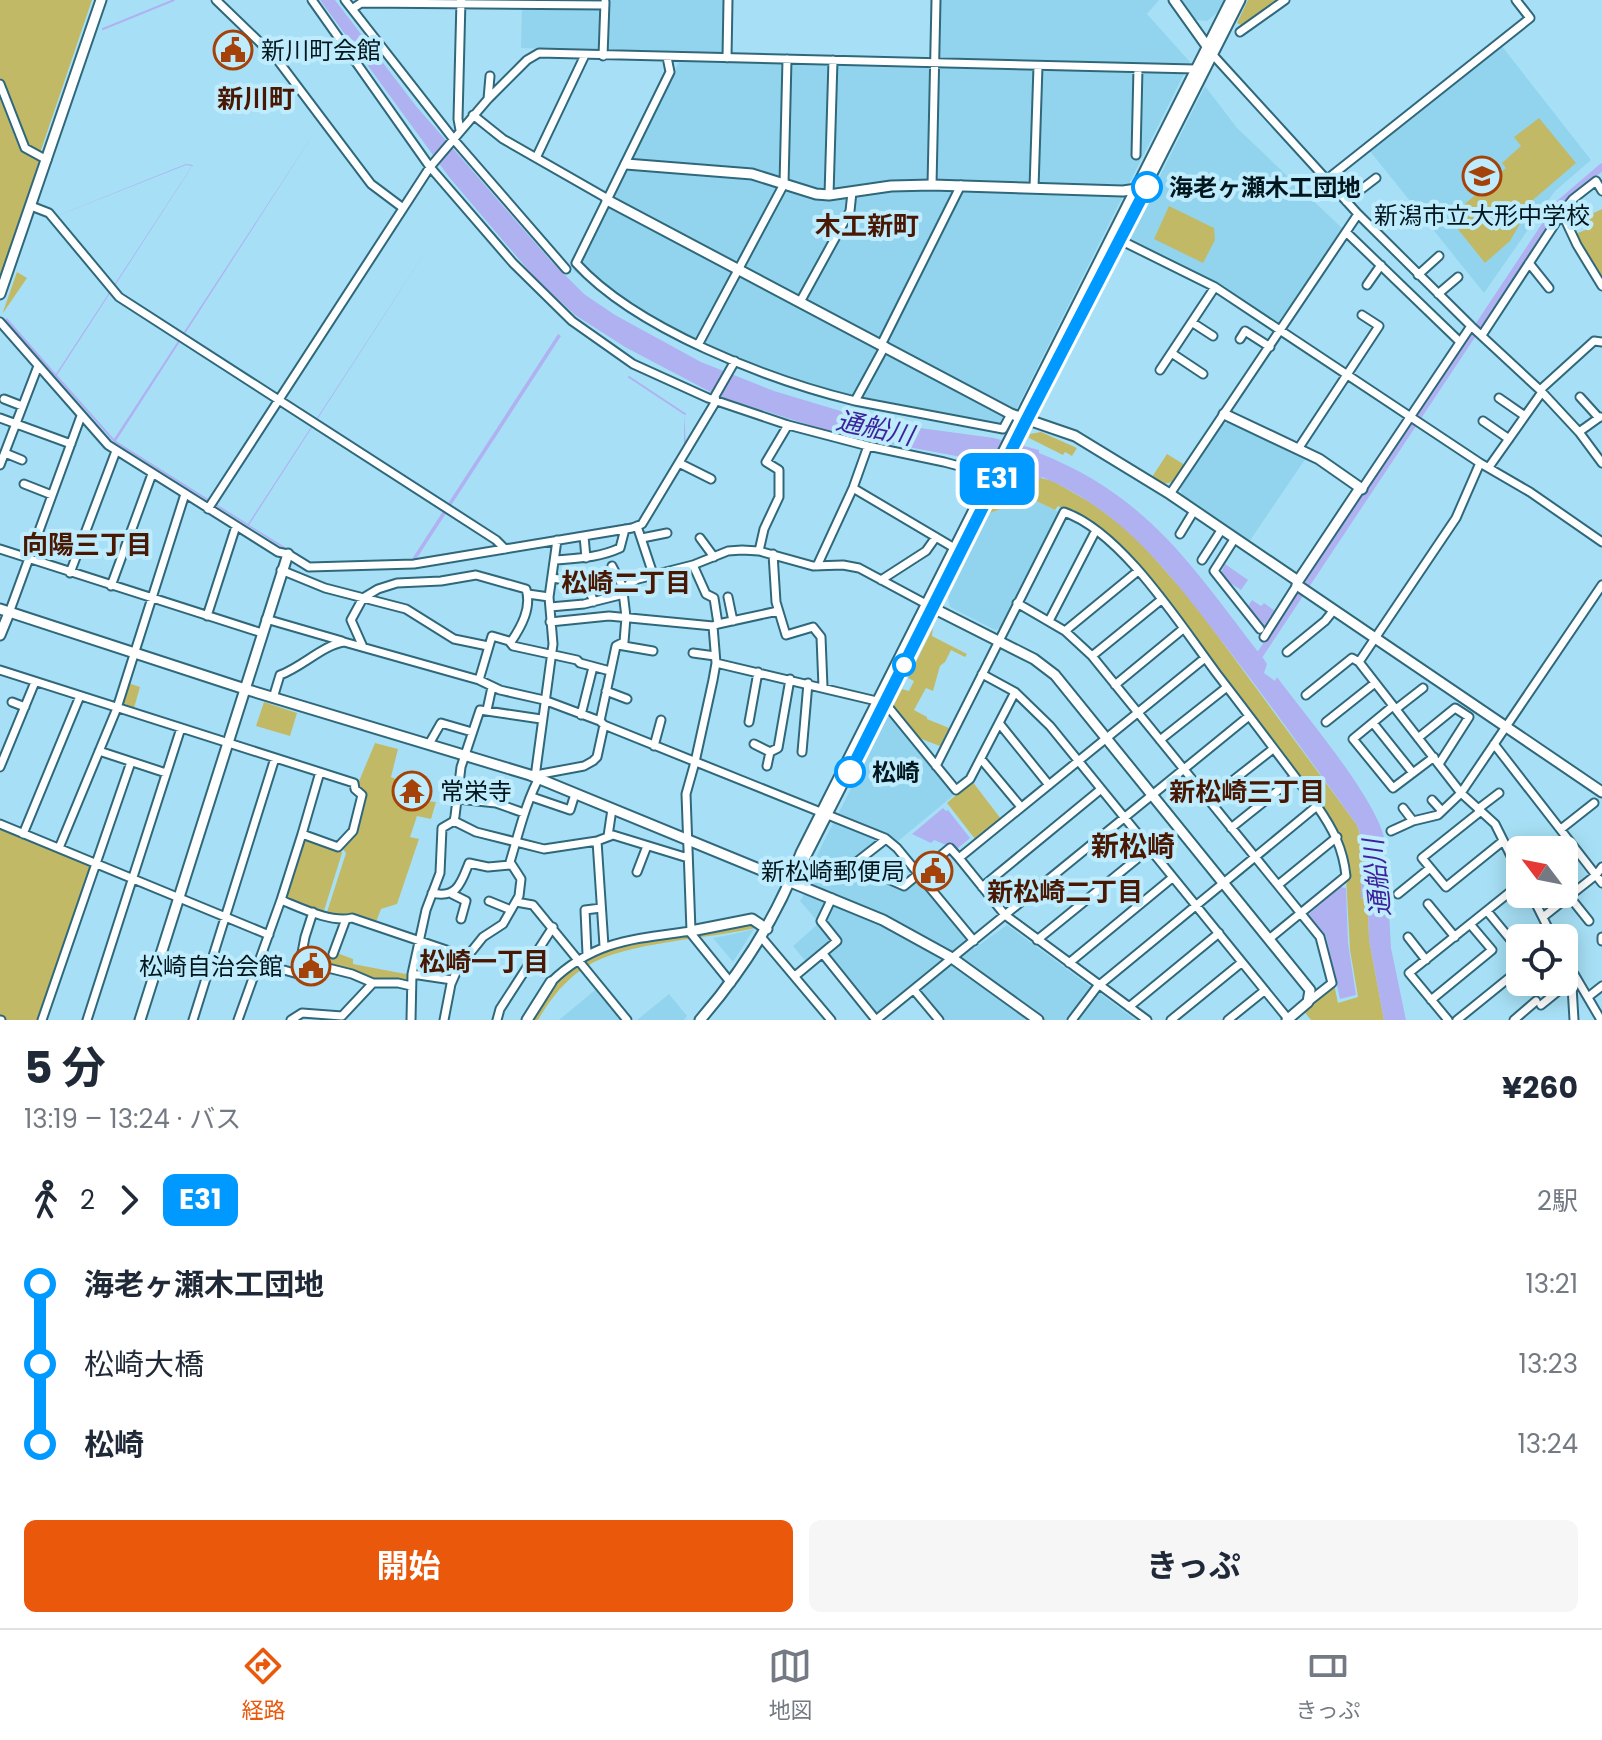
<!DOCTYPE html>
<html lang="ja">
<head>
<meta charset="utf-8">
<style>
  :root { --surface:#fff; --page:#f6f6f7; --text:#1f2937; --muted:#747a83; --line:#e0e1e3; --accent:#ea580c }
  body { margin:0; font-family:Poppins,"Noto Sans JP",sans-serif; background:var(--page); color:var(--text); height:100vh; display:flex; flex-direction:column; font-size:30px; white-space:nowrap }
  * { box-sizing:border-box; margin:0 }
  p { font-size:26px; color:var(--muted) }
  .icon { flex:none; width:44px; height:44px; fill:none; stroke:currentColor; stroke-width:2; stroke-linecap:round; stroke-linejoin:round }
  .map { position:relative; height:1020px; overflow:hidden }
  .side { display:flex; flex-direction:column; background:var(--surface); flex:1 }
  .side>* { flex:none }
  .badge { padding:0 16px; border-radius:12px; font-size:28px; line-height:52px }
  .needle { width:52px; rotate:302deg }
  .controls { position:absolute; left:1506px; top:836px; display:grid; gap:16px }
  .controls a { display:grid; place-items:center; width:72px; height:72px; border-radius:12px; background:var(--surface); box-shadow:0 4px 20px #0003; font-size:40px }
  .map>.badge { position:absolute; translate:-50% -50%; box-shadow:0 0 0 4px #fff }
  .legs { display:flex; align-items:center; gap:12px; height:88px; padding:0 24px; font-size:26px }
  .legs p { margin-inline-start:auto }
  .head { display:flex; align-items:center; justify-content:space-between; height:136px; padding:0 24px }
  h1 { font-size:44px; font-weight:700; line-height:60px }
  .cta { display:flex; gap:16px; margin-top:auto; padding:16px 24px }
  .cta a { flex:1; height:92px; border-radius:12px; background:var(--accent); color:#fff; font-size:32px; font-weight:700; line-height:92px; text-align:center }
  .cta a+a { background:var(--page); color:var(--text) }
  ul { padding:0 24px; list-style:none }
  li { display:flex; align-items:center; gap:28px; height:80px; font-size:30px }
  li i { display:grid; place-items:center; width:12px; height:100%; margin:0 10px; background:currentColor }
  li i::after { content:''; width:20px; height:20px; margin:-10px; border:6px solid; border-radius:50%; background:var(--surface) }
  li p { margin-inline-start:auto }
  li:first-child i { background:linear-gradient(#0000 50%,currentColor 0) }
  li:last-child i { background:linear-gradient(currentColor 50%,#0000 0) }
  .menu { display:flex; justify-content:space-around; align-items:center; height:112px; border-top:2px solid var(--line); background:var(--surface); font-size:22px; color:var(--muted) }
  .menu a { display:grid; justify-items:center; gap:4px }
  .menu .selected { color:var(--accent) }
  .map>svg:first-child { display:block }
</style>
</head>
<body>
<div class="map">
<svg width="1602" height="1020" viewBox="0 0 1602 1020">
  <rect width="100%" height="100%" fill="#a7e0f6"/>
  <path fill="#92d4ed" d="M522,0H724L723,56L521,48Z
    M940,0H1159L1147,14L1190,62L1004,434L859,407L789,388L701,351L634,314L574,271L680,60L939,66Z
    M1182,0H1224L1217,13L1207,21L1196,20Z
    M1501,45L1591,160L1555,191L1484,293L1369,150Z
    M1205,86L1237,128L1344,230L1281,328L1214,283L1128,240Z
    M1234,421L1306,458L1249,542L1182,497L1180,487L1223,424Z
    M1030,498L1059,512L1000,628L995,630L950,607L948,597L990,513Z
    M890,716L955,794L897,842L883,833L838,814L887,718Z
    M834,821L878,838V841L847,866L903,889L917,880L975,948L1007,925L1136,1020H942L914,986L877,1015L823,951L807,963L793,946L819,923L800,901L813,880L809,871Z
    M754,929L733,962L713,938L734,934Z
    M595,990L620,1020H559Z
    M669,994L687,1016L684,1020H637Z"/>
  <path fill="#c2b966" d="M0,0H92L40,153L28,147L0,77Z
    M1248,0H1278L1241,25L1237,23Z
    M0,99L20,150L39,161L0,277Z
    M1539,118L1576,163L1534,199L1510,241L1485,263L1449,218L1506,168L1502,163L1521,146L1514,137Z
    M1169,206L1214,228L1215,240L1203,263L1154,239Z
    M1602,209V276H1601L1575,234L1588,229L1585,217Z
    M17,272L27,278L3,313V312Z
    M1041,432L1077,448L1072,456L1065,452L1063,455L1029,438L1030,434Z
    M1167,454L1185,465L1173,482L1163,484L1152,477Z
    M1013,471L1053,481L1093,504L1133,534L1192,601L1357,825C1366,851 1368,872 1361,898L1368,899L1369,939L1384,1020H1311L1303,1010L1334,984L1338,1003L1358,997L1350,950L1346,876L1333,830L1249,716L1120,551L1080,517L1058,506L1055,510L1030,498L990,513Z
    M933,628L932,636L967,654L965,657L951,650L945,662L940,666L933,691L926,688L914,710L927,717V719L949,728L940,746L916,737L892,708L902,689L909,691L914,681L908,678Z
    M128,683L140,687L134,708L122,703Z
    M264,702L297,713L290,736L256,726Z
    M375,743L398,749L391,777L400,781L397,798L436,802L431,819L417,816L410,837L419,839L397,904L381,909L376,922L351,914L347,917L327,912L346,853L342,848L345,842L353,839L366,792L357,786Z
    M972,781L1001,819L975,839L947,803Z
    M0,824L95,864L42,1020H0Z
    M302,834L338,847L342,853L323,914L281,900Z
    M751,923L757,926L755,928C709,939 625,942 587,966C566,979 550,999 538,1020H528C536,1008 543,994 552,984C604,931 685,940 751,923Z
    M337,953L353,959V964L411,975L410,984L355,981L349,977L322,973L324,954L335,957Z"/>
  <path fill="#b0b1f1" d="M320,0H335L416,106L551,261L584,294L615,315L701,362L774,391L844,412L913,427L994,438L1039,450V453C1150,497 1192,567 1263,658L1267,664L1264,673L1275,681L1277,677C1305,715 1377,799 1385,841L1391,948L1406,1020H1384L1369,939L1368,899L1361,898V874L1367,873L1363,842L1357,825C1314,766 1272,706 1227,648C1174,579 1125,511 1042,477L1040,479L978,460L837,434L718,396L625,347L575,315L535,278L449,177Z
    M263,57L57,375L114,439L318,127L116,441L248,524L433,240L249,525L311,563L412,559L558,334L561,336L417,558L640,521L684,445V414L686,445L640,522L411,561L310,565L114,442L5,320L7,318L56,374L192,166L186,165L34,225L186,164L193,165Z
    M1225,564L1248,580L1241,590L1227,581L1221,573Z
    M1252,600L1261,606L1264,603L1275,611L1265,627L1262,628L1247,608Z
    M943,808L946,811L948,810L970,838L957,849L951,842L946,845L934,840L931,843L912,834Z
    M1340,887L1346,888L1348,943L1356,995L1340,999L1326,936L1308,915Z"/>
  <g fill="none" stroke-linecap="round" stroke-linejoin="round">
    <path stroke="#b0b1f1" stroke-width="2" d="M103,29L174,0
      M629,377L685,414"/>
    <path stroke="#b0b1f1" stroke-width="7" d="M1255,662L1560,203L1602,167"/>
    <g stroke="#30687b" stroke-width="11">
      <path id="minor" d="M216,0L276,58L371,184L403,208
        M312,0L430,167L513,263L572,321L633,364L708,398L788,425L868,446L853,488L817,566
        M345,0L455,141L566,269
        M352,9L361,3L605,5
        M1240,32L1285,0
        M1213,55L1358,214L1471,326L1540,390L1579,432L1602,463
        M603,56L605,2
        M667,57L670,72L576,263C636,329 769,380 855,401L885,346
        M727,58L728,0
        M0,84L25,148L47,160
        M488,99L490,76
        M473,115L503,139L608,199
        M460,130L458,119L461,0
        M1136,155L1138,68
        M536,158L585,55
        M1326,180L1530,18L1516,0
        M932,185L936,0
        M1034,188L1038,66
        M829,195L833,60
        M1346,201L1376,178
        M31,206L49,213L119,297L496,540L505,549
        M1562,213L1577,245L1602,286
        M1346,232L1458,340
        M1120,240L1215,287L1480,463L1530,492L1602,542
        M1529,263L1549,288
        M1418,275L1439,256
        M1367,285L1381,265
        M1438,294L1458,277
        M800,302L850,211L852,192
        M0,322L108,445L278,552L288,554L309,567L414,564L632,528L642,524L716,401L715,396L735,361
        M1193,323L1213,336
        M1482,335L1562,213L1573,199L1596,181L1602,191
        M1240,339L1245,331L1270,347
        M698,345L784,184L787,59
        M881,345L961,185
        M1173,354L1203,374
        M1160,370L1215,287
        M1540,390L1594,341L1602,342
        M1580,397L1599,418
        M1499,398L1525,416
        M4,399L22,406
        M855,401L1003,429L1011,414
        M0,418L71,444
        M1483,421L1509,439
        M1579,432L1600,417
        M868,446L944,462L993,475
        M1298,449L1379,326L1362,315
        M5,453L22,460
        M679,463L711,479
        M1480,463L1456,518L1359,662L1461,793L1495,824L1520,874
        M0,465L38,366
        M1489,467L1542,392
        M24,484L52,495
        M853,488L956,549
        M1362,489L1471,326
        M1170,494L1358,214
        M208,509L430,167L488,99L527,60L539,53L1195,69
        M637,526L653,574
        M1180,534L1194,511
        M584,536L586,558
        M642,538L667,533
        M700,538L714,557
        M1235,538L1214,571L1260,629
        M0,549L262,633
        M759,551L764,529L779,497V470L766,462L788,425
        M773,554L776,602L786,635L813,627L821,637L823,687
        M555,560C578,558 598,558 620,548L625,529
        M1202,560L1222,529
        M612,566L624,589
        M281,570L325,588L406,609L454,639L488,646
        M70,573L116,451
        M552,578L586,583L594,602
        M881,580L926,551L936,537
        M111,586L152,474
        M528,594L549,597
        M728,597L733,621
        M1017,603L1065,631L1092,656L1320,937L1332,983L1308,1002
        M550,607L584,604L620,595L629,584L638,579L693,565L728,551L742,550L759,551L813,566L843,565L859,568L928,605
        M9,613L81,416
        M207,616L236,526
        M266,619L342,641
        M1049,621L1096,530
        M550,622L609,616L713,626
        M718,624L778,611
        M1065,631L1138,571
        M1264,637L1297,585
        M618,645L653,651
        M363,647L351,620L363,598L378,589L397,583L441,581L476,575L526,589C532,608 521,627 511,642
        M1287,652L1325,621L1333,611
        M693,653L715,656
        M1092,656L1161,600
        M716,663L885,703L956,790L970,779L1015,692
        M0,670L354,783L355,789L362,795L353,831L338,847L302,834L281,900C301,908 331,923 352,918L467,957
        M982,674L1015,692L1050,726L1289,1020
        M479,680L492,636L509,641L513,646L577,660L580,663L610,671
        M1115,685L1183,629
        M606,691L627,699
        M1306,695L1352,658L1359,662
        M273,698L280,675C302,667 323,645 344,642L479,680L500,690L544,700L600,721
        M12,702L25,707
        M1393,706L1353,739L1393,788L1434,757
        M1396,709L1423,688
        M487,710L492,687
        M581,715L593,667
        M749,722L758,672
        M1326,722L1375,683
        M999,723L1049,785
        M1373,723L1413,773
        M604,725L885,838L897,848L974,941
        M1418,738L1455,708L1469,717L1439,764
        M1160,740L1227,687
        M429,744L441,723L472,732
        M754,744L770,752
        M1494,744L1602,883
        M654,746L661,720
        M99,751L166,773
        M802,752L808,683
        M981,759L1021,807
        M767,766L770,752L778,748L790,679
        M936,766L1064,512C1122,532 1181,626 1217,674C1251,718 1284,762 1317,806C1333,829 1343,848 1346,876L1269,939
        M0,767L35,682
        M535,777L553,644L549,597L557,540
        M532,797L570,810L575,794
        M458,799L496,803L524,813
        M1208,800L1273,749
        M1432,800L1442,811
        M1403,808L1413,821
        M1478,809L1499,793
        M1481,811L1422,858L1446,887L1503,841
        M454,821L476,832L544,849L597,841L613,835L688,858
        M0,824L269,935
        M1231,828L1295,777
        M1561,829L1594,803
        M1391,831L1413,821L1438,815L1461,793L1602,585
        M23,834L80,696
        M302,834L320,772
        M608,836L612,809
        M886,839L854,864L904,886L950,848L959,858
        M597,841L604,946
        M59,848L117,708L185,494
        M637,872L647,846
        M1278,885L1337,837
        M982,887L1100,790
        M432,893C457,899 461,883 469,863L488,867L511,865
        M452,894L466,901L461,919
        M1398,894L1430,868
        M1531,894L1553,938
        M1569,896L1589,921
        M489,901L511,910
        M516,902L533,905L627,1020
        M1428,904L1455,937
        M1487,911L1520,951
        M1543,917L1596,875L1602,867
        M689,931L731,983
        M1408,937L1426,960
        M1602,937V941
        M762,938L831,1020
        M1037,940L1149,849
        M333,954L346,919
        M587,954L585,910L601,908
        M823,954L876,1020L1249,716
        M1564,957L1571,969L1574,1020
        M259,963L298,974L305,937L313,912
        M1069,963L1172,878
        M324,967L352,974L373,983
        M412,974L452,980
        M1574,974L1601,1020
        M795,976L837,941L821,921L832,898
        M551,982C594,940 635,939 691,931L686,794L695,762L713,680L716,663L713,626L718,624L714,598L706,594L693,565
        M914,990L939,1020
        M1588,997L1602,986
        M1431,1000L1492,950L1470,924
        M1541,1005L1572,980
        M1129,1007L1219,933
        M0,1020H1
        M42,1020L131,762
        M87,1020L181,728
        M193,1020L275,758
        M238,1020L281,900
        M291,1020L302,1013L342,1016L373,983H398L411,986
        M411,1020L412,974L426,910L440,873L442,828L454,821L455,816L461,767L480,710L541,719
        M444,1020L451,984L458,968L483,937L503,924L519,896L521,879L510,862C519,832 526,801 541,774L584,766L593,761L597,757L604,725L600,721L616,646L624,642L626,617L623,592
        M497,1020L500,1009L553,927
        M1072,1020L1097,987L1317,806
        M1147,1020L1005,915L959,858L1205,658
        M1171,1020L1241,963
        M1228,1020L1264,991
        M1448,1020L1409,973L1520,884
        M1457,1020L1520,969
        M1514,1020L1536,1001"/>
    </g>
    <g stroke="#30687b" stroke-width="13">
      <path id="tertiary" d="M1174,0L1209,49
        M626,164L752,174L816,194L829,195L891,186L932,185L1123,191L1137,189
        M607,200L1011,414L1075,436L1170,494L1298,581
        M0,294L101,0
        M1063,349L1240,0
        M1224,414L1319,459L1362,489
        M1360,488L1298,581L1297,585L1602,792
        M933,608L1034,659L1055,675L1310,990L1308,1002L1287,1020
        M0,609L245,689L530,775L883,920L952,958L1038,1020
        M0,635L9,613
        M797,873L988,498
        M691,931L752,919L767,929
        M140,1020L288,554
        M527,1020L551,982
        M700,1020C744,969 778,916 801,853L1231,0"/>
    </g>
    <use href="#minor" stroke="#fff" stroke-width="7"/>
    <use href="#tertiary" stroke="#fff" stroke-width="9"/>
  </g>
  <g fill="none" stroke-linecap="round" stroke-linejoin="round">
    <g stroke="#fff" stroke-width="18">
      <path id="line-1" d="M850,772L1026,421L1147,187"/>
    </g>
    <use href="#line-1" stroke="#09f" stroke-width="12"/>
  </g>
  <defs>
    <g id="civic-ring" transform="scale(2)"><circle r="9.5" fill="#beecfd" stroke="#a5420a" stroke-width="1.5"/><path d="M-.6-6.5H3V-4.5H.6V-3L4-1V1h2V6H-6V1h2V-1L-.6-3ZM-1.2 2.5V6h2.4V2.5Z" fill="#a5420a"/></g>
    <g id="school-ring" transform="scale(2)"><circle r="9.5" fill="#beecfd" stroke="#a5420a" stroke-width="1.5"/><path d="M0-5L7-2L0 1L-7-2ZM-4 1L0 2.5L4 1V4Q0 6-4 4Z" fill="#a5420a"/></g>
    <g id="temple-ring" transform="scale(2)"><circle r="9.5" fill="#beecfd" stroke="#a5420a" stroke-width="1.5"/><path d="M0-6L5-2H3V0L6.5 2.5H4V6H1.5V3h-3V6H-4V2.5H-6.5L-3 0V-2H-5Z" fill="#a5420a"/></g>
  </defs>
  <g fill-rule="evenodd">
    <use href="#civic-ring" x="233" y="50"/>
    <use href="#school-ring" x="1482" y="176"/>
    <use href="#temple-ring" x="412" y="791"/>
    <use href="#civic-ring" x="933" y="871"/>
    <use href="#civic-ring" x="311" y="966"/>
  </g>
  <g fill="#fff" stroke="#09f" stroke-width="4">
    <circle cx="1147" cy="187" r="14"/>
    <circle cx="904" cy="665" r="10"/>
    <circle cx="850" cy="772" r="14"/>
  </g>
  <g text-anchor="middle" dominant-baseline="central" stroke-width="8" stroke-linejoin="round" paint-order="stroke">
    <g font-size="24" fill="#01161d" stroke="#beecfd" text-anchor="start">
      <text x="261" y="50">新川町会館</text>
      <text x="1482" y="215" text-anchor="middle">新潟市立大形中学校</text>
      <text x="440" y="791">常栄寺</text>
      <text x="905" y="871" text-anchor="end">新松崎郵便局</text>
      <text x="283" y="966" text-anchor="end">松崎自治会館</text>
    </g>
    <g font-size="24" font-weight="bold" fill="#01161d" stroke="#beecfd" text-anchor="start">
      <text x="1169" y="187">海老ヶ瀬木工団地</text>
      <text x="872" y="772">松崎</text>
    </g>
    <g font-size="26" font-weight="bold" fill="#481802" stroke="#beecfd">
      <text x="256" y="99">新川町</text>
      <text x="867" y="226">木工新町</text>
      <text x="87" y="545">向陽三丁目</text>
      <text x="626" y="583">松崎二丁目</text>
      <text x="1247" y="792">新松崎三丁目</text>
      <text x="1065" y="892">新松崎二丁目</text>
      <text x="484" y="962">松崎一丁目</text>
    </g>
    <g font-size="26" font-style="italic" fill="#3d229c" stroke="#beecfd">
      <text transform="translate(875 428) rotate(12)">通船川</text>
      <text transform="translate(1377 878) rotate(-96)">通船川</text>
    </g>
    <g font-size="28" font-weight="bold" fill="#481802" stroke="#beecfd">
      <text x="1133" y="846">新松崎</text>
    </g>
  </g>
</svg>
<div class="controls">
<a><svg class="needle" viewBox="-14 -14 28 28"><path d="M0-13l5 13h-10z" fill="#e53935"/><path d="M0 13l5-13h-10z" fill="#747a83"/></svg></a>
<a><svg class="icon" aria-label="locate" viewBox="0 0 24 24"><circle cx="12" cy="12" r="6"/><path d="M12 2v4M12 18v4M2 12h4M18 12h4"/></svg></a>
</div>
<b class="badge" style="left:997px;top:479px;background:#09f;color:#fff">E31</b>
</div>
<section class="side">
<div class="head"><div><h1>5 分</h1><p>13:19 – 13:24 · バス</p></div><b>¥260</b></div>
<div class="legs"><svg class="icon" aria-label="walk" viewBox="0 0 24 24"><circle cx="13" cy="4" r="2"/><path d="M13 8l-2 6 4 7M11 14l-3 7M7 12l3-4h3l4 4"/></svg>2<svg class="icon" aria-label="forward" viewBox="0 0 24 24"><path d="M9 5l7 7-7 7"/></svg><b class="badge" style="background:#09f;color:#fff">E31</b><p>2駅</p></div>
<ul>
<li><i style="color:#09f"></i><b>海老ヶ瀬木工団地</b><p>13:21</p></li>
<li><i style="color:#09f"></i><span>松崎大橋</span><p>13:23</p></li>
<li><i style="color:#09f"></i><b>松崎</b><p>13:24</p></li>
</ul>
<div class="cta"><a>開始</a><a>きっぷ</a></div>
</section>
<nav class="menu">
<a class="selected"><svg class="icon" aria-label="directions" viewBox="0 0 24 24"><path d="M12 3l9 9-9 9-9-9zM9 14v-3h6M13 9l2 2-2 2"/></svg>経路</a>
<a><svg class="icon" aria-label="map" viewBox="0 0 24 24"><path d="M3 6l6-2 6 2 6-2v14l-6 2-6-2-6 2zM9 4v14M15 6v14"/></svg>地図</a>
<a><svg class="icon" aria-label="tickets" viewBox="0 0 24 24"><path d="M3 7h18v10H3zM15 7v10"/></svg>きっぷ</a>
</nav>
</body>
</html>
